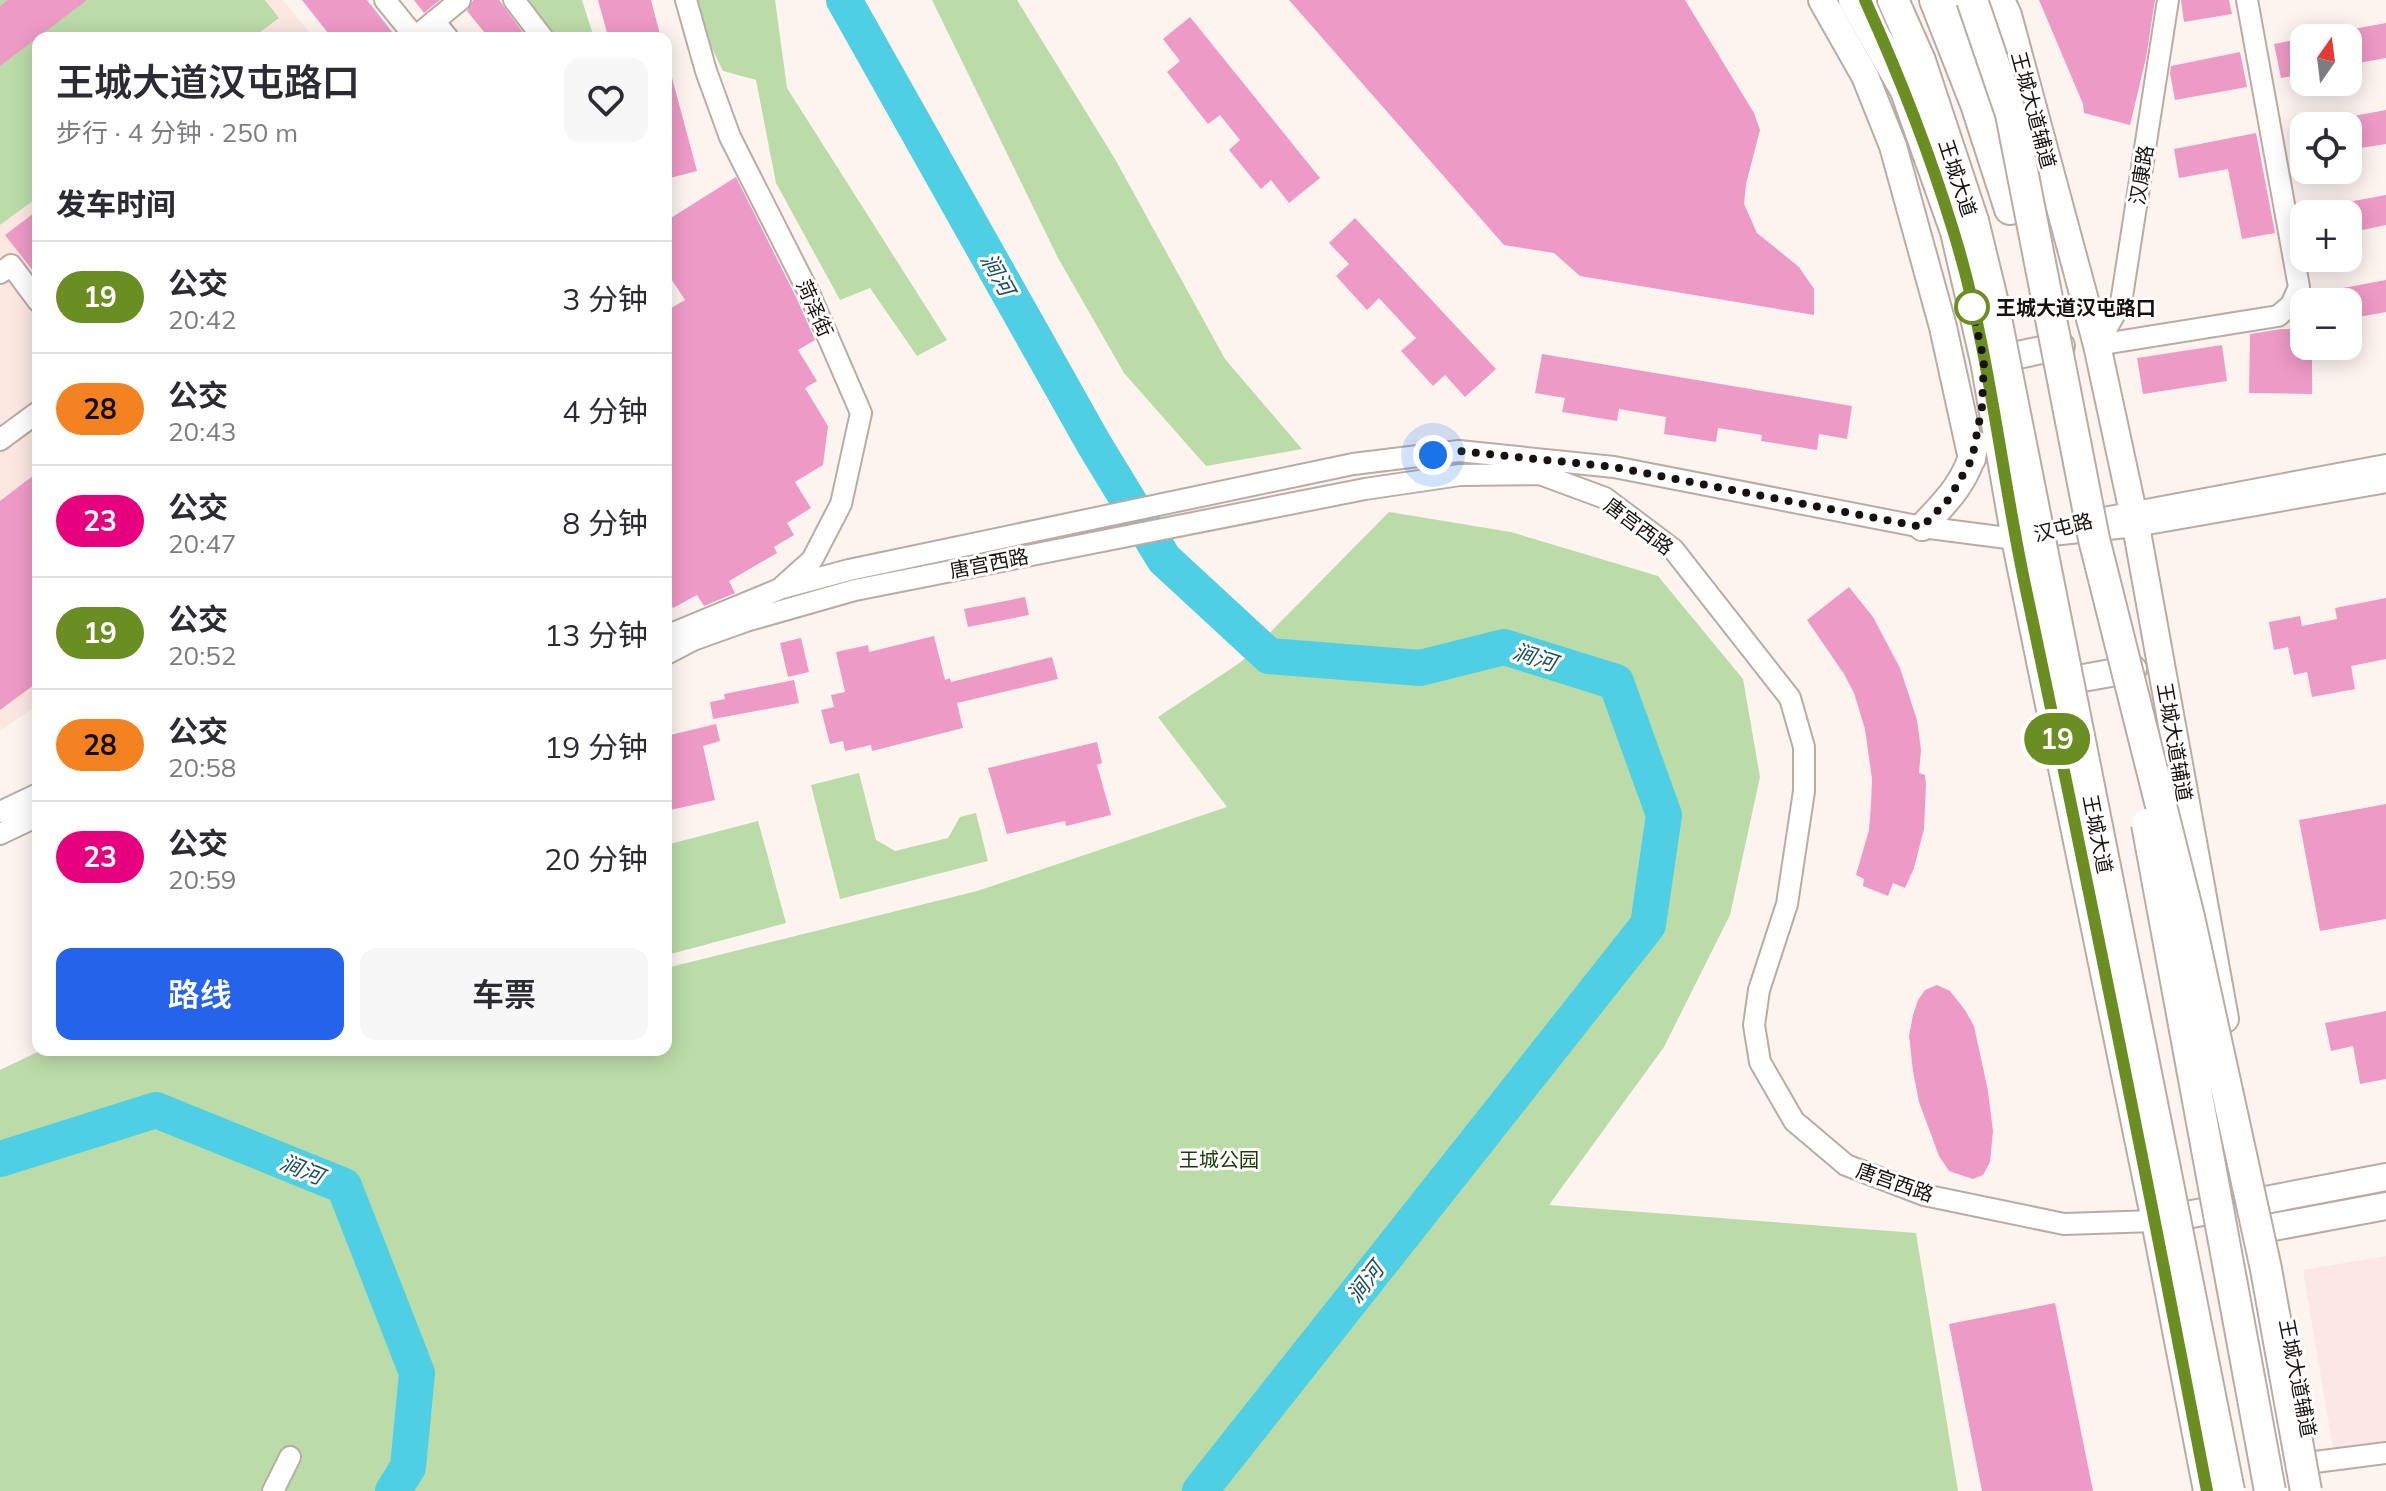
<!DOCTYPE html>
<html lang="zh">
<head>
<meta charset="utf-8">
<style>
  :root { --surface:#fff; --page:#f7f7f7; --text:#2b2b33; --muted:#7c7c81; --line:#e1e1e2; --accent:#2563eb }
  body { margin:0; font-family:Mulish,"Noto Sans SC",sans-serif; background:var(--page); color:var(--text); height:100vh; display:flex; flex-direction:column; font-size:30px; white-space:nowrap }
  * { box-sizing:border-box; margin:0 }
  p { font-size:26px; color:var(--muted) }
  .icon { flex:none; width:44px; height:44px; fill:none; stroke:currentColor; stroke-width:2; stroke-linecap:round; stroke-linejoin:round }
  .map { position:relative; flex:1; overflow:hidden }
  .sheet { position:absolute; left:32px; top:32px; width:640px; height:1024px; display:flex; flex-direction:column; background:var(--surface); border-radius:16px; box-shadow:0 4px 20px #0003 }
  .sheet>* { flex:none }
  .badge { padding:0 16px; border-radius:26px; font-size:28px; line-height:52px }
  .needle { width:52px; rotate:14deg }
  .controls { position:absolute; left:2290px; top:24px; display:grid; gap:16px }
  .controls a { display:grid; place-items:center; width:72px; height:72px; border-radius:16px; background:var(--surface); box-shadow:0 4px 20px #0003; font-size:40px }
  .you { position:absolute; width:40px; height:40px; margin:-20px; border:6px solid #fff; border-radius:50%; background:#1a73e8; box-shadow:0 0 0 12px #1a73e833 }
  .map>.badge { position:absolute; translate:-50% -50%; box-shadow:0 0 0 4px #fff }
  h2 { padding:0 24px; font-size:30px; line-height:72px }
  .round { display:grid; place-items:center; flex:none; width:84px; height:84px; border-radius:16px; background:var(--page) }
  .headline { display:flex; align-items:center; justify-content:space-between; height:136px; padding:0 24px }
  h1 { font-size:38px; font-weight:600; line-height:60px }
  .cta { display:flex; gap:16px; margin-top:auto; padding:16px 24px }
  .cta a { flex:1; height:92px; border-radius:16px; background:var(--accent); color:#fff; font-size:32px; font-weight:600; line-height:92px; text-align:center }
  .cta a+a { background:var(--page); color:var(--text) }
  ul { padding:0; list-style:none }
  li { display:flex; align-items:center; gap:24px; height:112px; padding:0 24px; border-top:2px solid var(--line) }
  li div { flex:1 }
  li b { display:block; font-size:30px }
  li em { font-style:normal }
  li .badge { min-width:88px; font-weight:700; text-align:center }
  .map>svg:first-child { display:block }
</style>
</head>
<body>
<div class="map">
<svg width="2386" height="1491" viewBox="0 0 2386 1491">
  <rect width="100%" height="100%" fill="#fdf4f0"/>
  <path fill="#fce7e6" d="M2386,1256V1464L2337,1472L2303,1270Z"/>
  <path fill="#fce7e1" d="M0,0H283L314,38H38V705L0,731Z"/>
  <path fill="#bbdca9" d="M0,0H265L279,18L252,38H38V197L0,225Z
    M528,0H582L594,38H558Z
    M696,0H775L787,88L947,340L917,356L870,288L840,300L776,183L756,80L723,71L706,36Z
    M932,0H1017L1115,159L1225,359L1302,449L1206,466L1124,373L1058,258Z
    M1389,512L1511,532L1658,576L1743,679L1760,777L1730,915L1664,1047L1549,1205L1916,1233L1958,1491H0V1070L42,1050H666V968L977,891L1227,807L1158,717L1241,662Z
    M859,773L876,840L895,851L948,838L960,817L976,813L988,861L840,899L811,785Z
    M758,821L786,923L667,955L666,845Z"/>
  <g fill="none" stroke-linecap="round" stroke-linejoin="round">
    <path stroke="#4fcfe3" stroke-width="36" d="M844,0L1094,444L1164,559L1269,656L1420,668L1504,647L1616,682L1664,815L1648,925L1200,1491
      M0,1159L156,1110L344,1186L417,1373L408,1467L393,1491"/>
  </g>
  <path fill="#ee9ac6" d="M8,0H87L0,66V6Z
    M302,0H367L397,38H332Z
    M414,0H440L424,13Z
    M473,0H499L527,38H489L467,11Z
    M598,0H651L661,38H624L622,32L608,36Z
    M1289,0H1685L1754,113L1760,130L1746,184L1744,204L1749,215L1757,233L1799,267L1814,289V315L1580,276L1554,253L1504,245Z
    M2039,0H2155L2146,58L2130,125L2084,113L2083,104Z
    M2181,0H2229L2232,14L2184,22Z
    M1190,17L1320,178L1289,203L1271,180L1261,189L1229,150L1240,140L1220,115L1208,124L1167,72L1180,61L1163,39Z
    M2386,23V58L2348,65V30Z
    M2304,38V74L2281,78L2274,44Z
    M2240,52L2247,87L2175,100L2170,73L2171,66Z
    M671,74L697,171L666,179V75Z
    M2386,110V144L2348,150V117Z
    M2256,133L2275,233L2242,239L2228,169L2179,178L2174,149Z
    M736,177L797,299L815,340L798,350L817,381L805,388L828,426L823,465L795,482L811,508L787,523L794,535L774,547L777,553L729,581L735,593L704,606L697,595L673,608L666,595V311L685,300L666,271V221Z
    M2386,195V225L2348,233V202Z
    M38,210V277L5,235Z
    M1355,218L1496,369L1465,397L1445,375L1433,386L1401,351L1416,338L1379,298L1367,310L1336,276L1349,264L1329,243Z
    M2386,280V312L2348,319V302H2312L2311,294Z
    M2281,329H2304V346H2312V394L2249,393L2250,334Z
    M2222,345L2227,381L2143,394L2137,358Z
    M1542,354L1852,406L1847,439L1819,434L1817,450L1761,441L1762,435L1718,428L1716,442L1664,434L1666,417L1619,409L1617,421L1562,412L1565,398L1535,393Z
    M38,472V682L0,710V501Z
    M1849,587L1873,617L1900,668L1917,720L1921,750L1919,773L1925,775L1926,785L1924,829L1914,868L1905,888L1893,883L1888,896L1863,886L1864,879L1856,875L1869,830L1871,805L1872,779L1865,729L1854,693L1844,674L1807,620Z
    M1025,597L1029,615L968,627L964,609Z
    M2386,598V659L2351,666L2355,689L2312,697L2307,672L2294,675L2288,647L2274,650L2269,622L2300,616L2302,626L2337,619L2335,608Z
    M934,636L945,680L950,678L951,682L1052,657L1058,679L957,703L963,728L872,751L871,745L845,751L843,741L830,744L821,710L834,707L831,695L845,692L836,652L868,645L869,652Z
    M801,638L809,672L788,677L780,643Z
    M794,680L799,703L713,719L710,702L725,699L724,694Z
    M716,724L720,741L703,746L715,800L666,811V736Z
    M1097,742L1102,763L1097,765L1111,815L1066,826L1065,821L1007,834L988,768Z
    M2386,804V919L2320,931L2299,820Z
    M1937,985L1950,991L1965,1010L1974,1026L1988,1091L1993,1131L1990,1162L1983,1175L1973,1179L1949,1171L1939,1156L1919,1102L1913,1071L1909,1036L1913,1015L1918,1000L1925,990Z
    M2386,1011V1079L2360,1084L2353,1046L2331,1051L2325,1023Z
    M2055,1303L2093,1491H1982L1949,1324Z"/>
  <g fill="none" stroke-linecap="round" stroke-linejoin="round">
    <g stroke="#baaba4" stroke-width="24">
      <path id="minor" d="M385,0L415,37
        M514,0L543,38
        M686,0L706,71L730,137L809,293L861,413L841,504L812,560L783,586
        M434,21L448,38
        M414,38L460,0
        M0,273L11,265L38,301
        M2097,345L2278,316L2291,305L2299,287L2247,0
        M2097,345L2121,303L2168,0
        M0,440L38,412
        M2093,520L2386,465
        M666,636L782,588L849,570L1353,464L1459,451L1614,467L1922,527L2015,539L2136,526L2386,482
        M666,654L693,640L746,621L855,590L1365,489L1460,475L1540,474L1605,498L1673,549L1790,698L1804,747V791L1787,904L1759,990L1754,1025L1760,1062L1794,1121L1846,1165L1924,1195L2064,1224L2155,1221
        M0,812L38,794
        M0,834L38,816
        M2315,1462L2386,1453
        M273,1491L290,1457"/>
    </g>
    <g stroke="#baaba4" stroke-width="30">
      <path id="major" d="M1822,0L1865,76L1893,146L1943,327L1972,459
        M1955,0L1979,64
        M2001,0L2008,15L2097,345L2136,526L2225,1019
        M1896,69L1954,232L1984,361L2015,539L2155,1221L2207,1491
        M1984,362L2061,346
        M1922,527C1946,502 1969,479 1975,444
        M2050,684L2133,669
        M2155,1221L2386,1177
        M2241,1221L2290,1491
        M2238,1228H2268L2386,1206"/>
    </g>
    <g stroke="#baaba4" stroke-width="34">
      <path id="highway" d="M1854,0L1904,87
        M1893,0L1920,61L1973,221
        M1935,0L1976,104L2010,209"/>
    </g>
    <use href="#minor" stroke="#fff" stroke-width="20"/>
    <use href="#major" stroke="#fff" stroke-width="26"/>
    <use href="#highway" stroke="#fff" stroke-width="30"/>
    <g stroke="#baaba4" stroke-width="34" stroke-linecap="butt">
      <path id="highway-bridge" d="M1972,0L2011,114L2094,539L2189,917L2266,1269L2306,1491
        M1973,221L1993,303L2229,1491
        M2147,824L2270,1491"/>
    </g>
    <use href="#highway-bridge" stroke="#fff" stroke-width="30"/>
  </g>
  <g fill="none" stroke-linecap="round" stroke-linejoin="round">
    <g stroke="#fff" stroke-width="18">
      <path id="line" d="M1865,0C1899,75 1929,151 1953,230C1989,345 2000,467 2025,585C2089,886 2149,1188 2207,1491"/>
    </g>
    <use href="#line" stroke="#6b8e23" stroke-width="12"/>
    <path stroke="#17120f" stroke-width="8" stroke-dasharray="0 14.4" d="M1433,455L1459,451L1614,467L1922,527L1949,499L1972,459L1982,407L1984,361L1972,307"/>
  </g>
  <circle fill="#fff" stroke="#6b8e23" stroke-width="4" cx="1972" cy="307" r="16"/>
  <g text-anchor="middle" dominant-baseline="central" stroke-width="6" stroke-linejoin="round" paint-order="stroke">
    <g font-size="20" fill="#17120f" stroke="#fff">
      <text transform="translate(2034 110) rotate(75)">王城大道辅道</text>
      <text transform="translate(2141 175) rotate(-81)">汉康路</text>
      <text transform="translate(1958 178) rotate(72)">王城大道</text>
      <text transform="translate(815 308) rotate(66)">菏泽街</text>
      <text transform="translate(1639 526) rotate(37)">唐宫西路</text>
      <text transform="translate(2063 527) rotate(-14)">汉屯路</text>
      <text transform="translate(989 563) rotate(-11)">唐宫西路</text>
      <text transform="translate(2175 742) rotate(80)">王城大道辅道</text>
      <text transform="translate(2098 834) rotate(79)">王城大道</text>
      <text transform="translate(1895 1182) rotate(19)">唐宫西路</text>
      <text transform="translate(2298 1378) rotate(79)">王城大道辅道</text>
    </g>
    <g font-size="20" font-weight="bold" fill="#17120f" stroke="#fff" text-anchor="start">
      <text x="1996" y="307">王城大道汉屯路口</text>
    </g>
    <g font-size="20" fill="#1d3b05" stroke="#fff">
      <text x="1219" y="1159">王城公园</text>
    </g>
    <g font-size="22" font-style="italic" fill="#1b515a" stroke="#fff">
      <text transform="translate(998 274) rotate(61)">涧河</text>
      <text transform="translate(1535 657) rotate(18)">涧河</text>
      <text transform="translate(302 1169) rotate(22)">涧河</text>
      <text transform="translate(1365 1282) rotate(-52)">涧河</text>
    </g>
  </g>
</svg>
<div class="controls">
<a><svg class="needle" viewBox="-14 -14 28 28"><path d="M0-13l5 13h-10z" fill="#e53935"/><path d="M0 13l5-13h-10z" fill="#7c7c81"/></svg></a>
<a><svg class="icon" aria-label="locate" viewBox="0 0 24 24"><circle cx="12" cy="12" r="6"/><path d="M12 2v4M12 18v4M2 12h4M18 12h4"/></svg></a>
<a>+</a>
<a>−</a>
</div>
<div class="you" style="left:1433px;top:455px"></div>
<b class="badge" style="left:2057px;top:739px;background:#6b8e23;color:#fff">19</b>
<section class="sheet">
<div class="headline"><div><h1>王城大道汉屯路口</h1><p>步行 · 4 分钟 · 250 m</p></div><a class="round"><svg class="icon" aria-label="heart" viewBox="0 0 24 24"><path d="M12 20l-8-8c-3-5 5-10 8-4 3-6 11-1 8 4z"/></svg></a></div>
<h2>发车时间</h2>
<ul>
<li><span class="badge" style="background:#6b8e23;color:#fff">19</span><div><b>公交</b><p>20:42</p></div><em>3 分钟</em></li>
<li><span class="badge" style="background:#f58220;color:#111">28</span><div><b>公交</b><p>20:43</p></div><em>4 分钟</em></li>
<li><span class="badge" style="background:#e6007e;color:#fff">23</span><div><b>公交</b><p>20:47</p></div><em>8 分钟</em></li>
<li><span class="badge" style="background:#6b8e23;color:#fff">19</span><div><b>公交</b><p>20:52</p></div><em>13 分钟</em></li>
<li><span class="badge" style="background:#f58220;color:#111">28</span><div><b>公交</b><p>20:58</p></div><em>19 分钟</em></li>
<li><span class="badge" style="background:#e6007e;color:#fff">23</span><div><b>公交</b><p>20:59</p></div><em>20 分钟</em></li>
</ul>
<div class="cta"><a>路线</a><a>车票</a></div>
</section>
</div>
</body>
</html>
